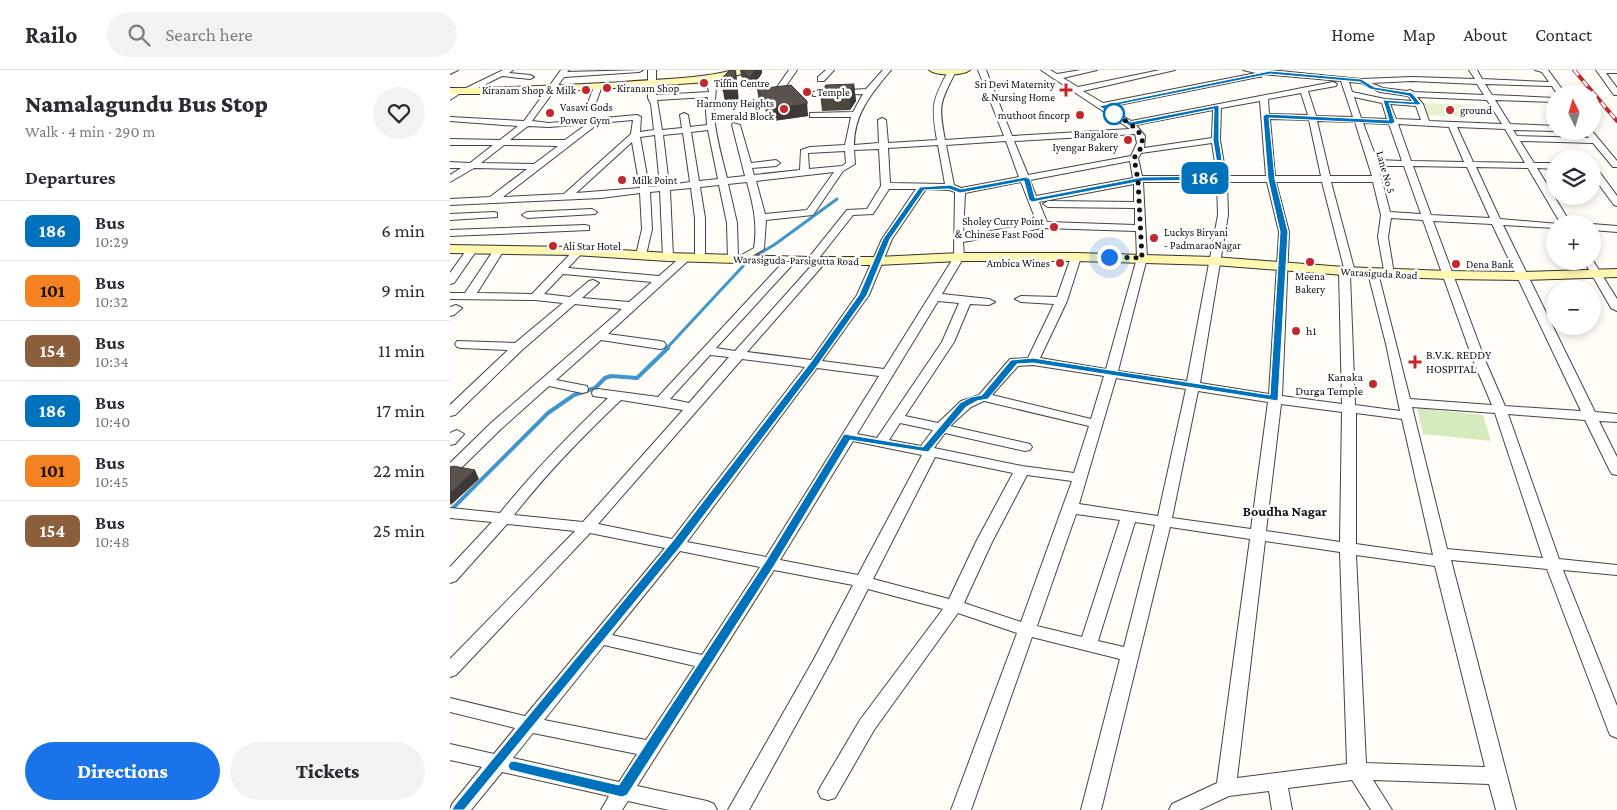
<!DOCTYPE html>
<html lang="en">
<head>
<meta charset="utf-8">
<style>
  :root { --surface:#fff; --page:#f2f2f3; --text:#2b2b33; --muted:#7c7c81; --line:#e1e1e2; --accent:#1a73e8 }
  body { margin:0; font-family:"Crimson Pro",serif; background:var(--page); color:var(--text); height:100vh; display:flex; flex-direction:column; font-size:19px; white-space:nowrap }
  * { box-sizing:border-box; margin:0 }
  p { font-size:16px; color:var(--muted) }
  .icon { flex:none; width:28px; height:28px; fill:none; stroke:currentColor; stroke-width:2; stroke-linecap:round; stroke-linejoin:round }
  .map { position:relative; flex:1; overflow:hidden }
  .sheet { display:flex; flex-direction:column; background:var(--surface); width:450px }
  .sheet>* { flex:none }
  .badge { padding:0 10px; border-radius:8px; font-size:18px; line-height:32px }
  .needle { width:32px; rotate:355deg }
  .tools { position:absolute; left:1096px; top:15px; display:grid; gap:10px }
  .tools a { display:grid; place-items:center; width:55px; height:55px; border-radius:50%; background:var(--surface); box-shadow:0 2px 8px #0003; font-size:25px }
  .you { position:absolute; width:25px; height:25px; margin:-12px; border:4px solid #fff; border-radius:50%; background:#1a73e8; box-shadow:0 0 0 8px #1a73e833 }
  .map>.badge { position:absolute; translate:-50% -50%; box-shadow:0 0 0 2px #fff }
  h2 { padding:0 25px; font-size:19px; line-height:45px }
  .round { display:grid; place-items:center; flex:none; width:52px; height:52px; border-radius:26px; background:var(--page) }
  .summary { display:flex; align-items:center; justify-content:space-between; height:85px; padding:0 25px }
  h1 { font-size:24px; font-weight:800; line-height:38px }
  .cta { display:flex; gap:10px; margin-top:auto; padding:10px 25px }
  .cta a { flex:1; height:58px; border-radius:30px; background:var(--accent); color:#fff; font-size:20px; font-weight:800; line-height:58px; text-align:center }
  .cta a+a { background:var(--page); color:var(--text) }
  ul { padding:0; list-style:none }
  li { display:flex; align-items:center; gap:15px; height:60px; padding:0 25px; border-top:1px solid var(--line) }
  li div { flex:1 }
  li b { display:block; font-size:19px }
  li em { font-style:normal }
  li .badge { min-width:55px; font-weight:700; text-align:center }
  header { display:flex; align-items:center; gap:30px; box-sizing:border-box; height:70px; padding:0 25px; background:var(--surface); border-bottom:1px solid var(--line) }
  header strong { font-size:24px }
  nav { display:flex; gap:28px; margin-inline-start:auto; font-size:18px }
  .search { width:350px; height:45px; background:var(--page); display:flex; align-items:center; gap:12px; box-sizing:border-box; padding:0 18px; border-radius:28px; color:var(--muted); font-size:19px }
  main { display:flex; flex:1; min-height:0 }
  .map>svg:first-child { display:block }
</style>
</head>
<body>
<header>
<strong>Railo</strong>
<div class="search"><svg class="icon" aria-label="search" viewBox="0 0 24 24"><circle cx="10" cy="10" r="6"/><path d="M15 15l6 6"/></svg>Search here</div>
<nav><a>Home</a><a>Map</a><a>About</a><a>Contact</a></nav>
</header>
<main>
<section class="sheet">
<div class="summary"><div><h1>Namalagundu Bus Stop</h1><p>Walk · 4 min · 290 m</p></div><a class="round"><svg class="icon" aria-label="heart" viewBox="0 0 24 24"><path d="M12 20l-8-8c-3-5 5-10 8-4 3-6 11-1 8 4z"/></svg></a></div>
<h2>Departures</h2>
<ul>
<li><span class="badge" style="background:#0072bc;color:#fff">186</span><div><b>Bus</b><p>10:29</p></div><em>6 min</em></li>
<li><span class="badge" style="background:#f58220;color:#111">101</span><div><b>Bus</b><p>10:32</p></div><em>9 min</em></li>
<li><span class="badge" style="background:#8b5e3c;color:#fff">154</span><div><b>Bus</b><p>10:34</p></div><em>11 min</em></li>
<li><span class="badge" style="background:#0072bc;color:#fff">186</span><div><b>Bus</b><p>10:40</p></div><em>17 min</em></li>
<li><span class="badge" style="background:#f58220;color:#111">101</span><div><b>Bus</b><p>10:45</p></div><em>22 min</em></li>
<li><span class="badge" style="background:#8b5e3c;color:#fff">154</span><div><b>Bus</b><p>10:48</p></div><em>25 min</em></li>
</ul>
<div class="cta"><a>Directions</a><a>Tickets</a></div>
</section>
<div class="map">
<svg width="1167" height="740" viewBox="0 0 1167 740">
  <rect width="100%" height="100%" fill="#fffdf5"/>
  <path fill="#d5ebbd" d="M967,338L1033,345L1041,371L973,364Z"/>
  <path fill="#e6f2cf" d="M972,33L1024,35L1028,47L977,45Z"/>
  <g fill="none" stroke-linecap="round" stroke-linejoin="round">
    <path stroke="#3f96cf" stroke-width="3" d="M305,186L324,175L387,129
      M216,279L295,194"/>
    <path stroke="#3f96cf" stroke-width="4" d="M1,440L98,343L124,325L145,318L155,308L161,306L187,308L218,278"/>
    <g stroke="#444" stroke-width="2">
      <path id="street" d="M0,0H8L0,4Z
        M53,0H63L59,3L80,5L84,7L80,9L52,6L18,23L12,22L0,30V24L6,19L12,20Z
        M111,0H119L117,2L193,0L189,2L114,7L82,51L99,53L187,45L191,47L190,62L204,60L201,34L198,28V0H206V25L259,22L256,9L263,7C269,21 263,32 264,46C266,67 272,88 277,108L295,106L282,55L283,53L290,55L301,93L326,90L330,93L326,96L302,98L304,105L350,100L351,80L360,77L395,75L401,47H360V43L403,42L413,24L366,26H363V22L416,19L433,0H441C422,23 404,43 404,75L429,73L428,50L432,48L436,50L438,73L487,70C481,36 482,30 499,0L506,1C490,33 488,34 495,70L554,66L528,0H536L562,66L680,59L591,0H600L607,4L631,0H647L613,8L628,17L710,0H725L633,21L653,33L806,3L793,0H820L911,9L962,7L1025,9L1019,0H1027L1032,9L1099,12L1092,2L1085,0H1098L1112,19L1111,21H1105L1102,16L1035,14L1042,25L1105,28V32L1045,30L1060,54L1105,56L1106,61L1063,60L1067,66L1139,68L1133,61H1142L1167,91V97H1163L1143,73L1070,71L1084,93H1105V99L1087,98L1121,154H1111L1078,98L1026,97L1050,149L1109,154H1105V158L1053,155L1145,342L1167,344V352L1149,351L1167,387V405L1162,404L1160,401L1135,350L1058,344L1109,489L1167,495V505L1113,500L1167,636V668L1160,665L1158,660L1097,499L1001,490L1066,740H1046L1039,714L923,710L942,740H921L902,710L838,718L842,740H822L819,721L779,726L749,740H719L722,734L767,713L800,469L720,457L651,740H631L670,589L582,567L521,740H501L567,563L508,543L424,660L385,728L378,730L371,728L368,722L371,716L410,650L493,539L418,519L381,591L299,740H278L364,589L403,515L324,500L187,716L257,731L264,734L267,740H219L178,731L172,740H151L159,726L52,702L21,740H0L2,734L32,697L0,690V674L44,684L65,658L0,642V628L75,646L215,478L140,463L6,605L0,607V589L125,461L57,454L6,511L0,513V497L42,452L0,448V438L50,443C83,402 119,365 158,328L143,326L142,323L143,320L148,319L208,327L336,189H344L345,191L344,193L266,278L285,281L363,194L357,193L356,191L397,140L417,139L431,116L429,79L404,80L405,94L393,101L363,145L316,150L314,179L292,192L288,190L283,192L278,189L277,153L269,115L250,117L255,148V188L250,191L245,188V148L241,118L220,120L223,187L218,190L213,187L210,121L200,122L202,159L196,185L191,188L186,185L192,159L190,123L151,128L0,135V129L40,127L77,99L24,98L0,112V105L11,98H0V92L20,93L43,75H0V69L50,70L68,56L0,51V47L74,51ZM811,4L891,11L903,47L866,46L858,21L886,16L887,14L883,12L681,51L659,37L808,7H811ZM962,11L1027,14L1034,25L964,22L960,20L957,21L933,18L921,13ZM899,12L911,13L930,22L958,26L962,31L935,29L902,22ZM851,23L858,45L819,44L818,29ZM258,27L256,41L257,55L240,57L238,45L234,43L230,45L232,58L212,60L207,30ZM904,27L932,33L937,49L911,48ZM967,27L1037,30L1052,54L979,51L973,34ZM810,31L816,106H776L770,70L771,38ZM940,34L966,36L971,50L946,49ZM763,40L762,68L694,78L695,66L686,55ZM820,49L859,50L871,106H825ZM183,50L181,64L114,124L53,127L149,53ZM867,51L905,52L922,106H880ZM913,53L939,54L952,91L927,90ZM137,54L115,70H60L78,56L99,57ZM948,54L999,57L1014,92L961,91ZM1007,57L1055,59L1075,93L1023,92ZM258,60L268,109L249,111L241,62ZM233,63L240,112L219,115L213,65ZM685,64L687,73L681,86L578,105L564,71ZM205,65L210,116L199,117L190,67ZM556,71L569,107L511,118L504,115L496,75ZM182,72L190,118L126,123ZM762,73L767,106H692L688,88L691,83ZM54,75L108,76L84,94L31,93ZM488,75L495,114L440,113L438,78ZM395,81L396,93L392,96L359,99L358,83ZM680,91L683,108L586,126L580,110ZM928,96H954L971,144L940,142ZM963,96L1017,97L1040,148L981,145ZM384,102L357,140L315,144L306,111ZM297,112C303,134 308,154 304,178L288,187L287,153L278,114ZM571,112L587,153L513,166L515,123ZM693,112H767L768,145L737,311L668,301L697,188ZM777,112H817L829,162L819,324L750,313L778,145ZM826,112H872L894,198L889,201L892,334L832,326L839,162ZM881,112H923L931,145L928,167L935,206H943L944,204L938,167L941,148L973,150L1023,290L1042,335L960,329L928,203L923,200L918,203L936,274L950,341L905,335L900,205L905,202ZM684,114V132L598,131L593,134L598,137L685,138V155L597,152L589,132ZM439,119H466L432,169L407,225L361,290L297,282L375,193L376,191L375,189L369,188L403,145L423,144ZM476,119L499,120L505,122L504,187L434,299L372,291L419,225L442,169ZM983,151L1042,154L1131,341L1055,336L1035,290ZM593,158L686,161L687,188L656,299L590,288L617,231L631,187L626,184L621,187L607,227L571,226L565,229L571,232L604,234L578,288L560,289L529,325L511,331L488,353L455,346L504,272L520,234L539,235L545,232L539,229L492,224L514,187L513,172ZM488,231L509,233L492,272L427,368L407,364ZM260,285L279,287L239,333L220,329ZM292,289L355,297L222,469L148,454ZM583,295L654,306L641,349L542,325L568,296ZM367,298L429,306L316,487L237,472ZM666,308L736,319L708,446L629,434ZM748,321L818,332L801,459L722,448ZM171,330L233,340L133,452L64,445C97,403 133,366 171,330ZM534,331L639,356L624,403L572,396L484,378L495,363L575,381L580,380L582,377L580,374L500,356L521,337ZM831,334L892,342L890,472L816,461ZM962,337L1045,343L1093,488L997,479ZM906,343L952,349L983,485L906,474ZM450,353L483,360L471,376L439,370ZM403,371L472,385L408,505L330,490ZM485,387L563,403L526,472L499,529L423,509ZM577,405L622,411L571,552L514,533L542,472ZM626,444L670,450L632,567L587,556ZM685,452L705,455L674,577L648,571ZM815,471L890,482L897,694L787,708ZM230,481L310,497L252,585L162,565ZM906,485L985,496L1035,697L916,693ZM154,575L245,596L196,670L94,650ZM83,663L187,684L169,712L63,688Z
        M339,0H347L329,26H323L322,24Z
        M376,0H384L374,11H368V7Z
        M1146,0H1167V3H1156L1167,18V25H1164Z
        M145,14L152,16L144,38L137,40L136,38Z
        M1142,95L1145,96L1167,126V136L1164,135L1142,105Z
        M142,139L147,142L145,144L77,148L72,145L77,142Z
        M44,142L47,143V147L0,150V144Z
        M1142,154L1167,156V162L1142,160Z
        M135,155L139,156V160L0,166V160Z
        M22,177L27,180L4,213L0,214V203L18,178Z
        M49,177L54,180L27,223L82,224L125,179L129,178L134,181L118,198L209,206L232,186H240L241,188L158,264L210,271L214,272L216,275L214,278L210,279L151,270L106,310L137,316L138,319L137,322L132,323L99,316L51,359L5,404L0,405V393L41,353L172,239L125,234L72,280L5,345L0,346V335L58,280L11,278L7,277L5,274L7,271L65,273L113,233L85,230L0,229V223H15L45,178ZM113,204L202,212L179,232L132,228L149,213L143,210L139,211L120,227L94,224Z
        M1142,189L1167,229V241L1161,238L1134,191H1142Z
        M6,235L12,238L4,245L0,246V237Z
        M7,360L14,364L5,374L0,375V363Z"/>
    </g>
    <g stroke="#333" stroke-width="2">
      <path id="secondary" d="M284,0H301L300,2L260,12L67,24H0V18C58,18 115,15 173,12C210,9 248,9 284,0Z
        M479,0H520C513,6 486,6 479,0Z
        M0,175L124,177L218,183L361,187H427L509,183H626L764,187L894,197L998,201L1071,202L1167,199V207L1071,210L998,209L894,205L764,195L626,191H509L427,195H361L218,191L124,185L0,183Z"/>
    </g>
    <use href="#street" fill="#fff" fill-rule="evenodd"/>
    <use href="#secondary" fill="#fff6b0" fill-rule="evenodd"/>
    <g stroke="#c4262e" stroke-width="4">
      <path id="rail" d="M1124,0L1167,51"/>
    </g>
    <use href="#rail" stroke="#fff" stroke-width="2.5" stroke-dasharray="7" stroke-linecap="butt"/>
  </g>
  <path fill="#4d4742" d="M290,0H305L312,3L301,20L291,6Z
    M404,14L406,31L400,40L372,41L370,23Z
    M307,19L358,43V46L323,51L309,32Z"/>
  <path fill="#3f3936" d="M286,0L289,32L275,33L273,21Z
    M305,0H312V3L301,20L300,9Z
    M404,14L406,31L400,40L399,23Z
    M357,31L358,46L323,51L321,39Z
    M25,400L29,409L1,435L0,433V423Z"/>
  <path fill="#5a524d" stroke="#3f3936" d="M280,0H285L287,20L273,21V7Z
    M293,0H305L300,9Z
    M404,14L399,23H370L376,15Z
    M341,15L357,31V34L321,39L307,19Z
    M3,396L25,400L0,423V397Z"/>
  <path fill="#0072bc" stroke="#fff" d="M820,1L911,9L924,17L962,23L971,34L968,35L939,33L945,52L942,54L819,48L825,109L838,162L828,331L583,293L567,294L538,329L527,331L516,337L478,382L400,370L324,496L177,725L172,727L60,700L58,696L60,692L64,691L169,715L316,491L394,364L473,377L510,333L521,327L532,325L561,290L583,288L820,325L830,162L818,109L813,46L816,44L939,50L933,30L964,32L959,26L920,19L910,12L820,4L657,37L681,52L769,35V70L775,110L693,111L582,132L579,130L574,111L510,123L499,119L474,120L440,169L417,225L367,296L230,477L14,740H2L4,736L222,472L361,292L409,225L433,169L470,117L500,115L511,119L576,107L580,109L585,128L693,107L769,106L763,70L764,39L680,56L649,36Z"/>
  <g fill="none" stroke-linecap="round" stroke-linejoin="round">
    <path stroke="#111" stroke-width="5" stroke-dasharray="0 9" d="M659,187L692,188L688,110L684,88C687,84 691,79 692,75C695,60 674,50 664,44"/>
  </g>
  <g fill="#c4262e" stroke="#fff" stroke-width="2">
    <circle cx="254" cy="13" r="5"/>
    <circle cx="157" cy="18" r="5"/>
    <circle cx="136" cy="20" r="5"/>
    <path d="M613.5 12.5h5v5h5v5h-5v5h-5v-5h-5v-5h5z"/>
    <circle cx="357" cy="22" r="5"/>
    <circle cx="334" cy="39" r="5"/>
    <circle cx="1000" cy="40" r="5"/>
    <circle cx="100" cy="43" r="5"/>
    <circle cx="630" cy="45" r="5"/>
    <circle cx="678" cy="70" r="5"/>
    <circle cx="172" cy="110" r="5"/>
    <circle cx="604" cy="157" r="5"/>
    <circle cx="704" cy="168" r="5"/>
    <circle cx="103" cy="176" r="5"/>
    <circle cx="860" cy="192" r="5"/>
    <circle cx="610" cy="193" r="5"/>
    <circle cx="1006" cy="194" r="5"/>
    <circle cx="846" cy="261" r="5"/>
    <path d="M962.5 284.5h5v5h5v5h-5v5h-5v-5h-5v-5h5z"/>
    <circle cx="923" cy="314" r="5"/>
  </g>
  <circle fill="#fff" stroke="#0072bc" stroke-width="2.5" cx="664" cy="44" r="10"/>
  <g text-anchor="middle" dominant-baseline="central" stroke-width="5" stroke-linejoin="round" paint-order="stroke">
    <g font-size="11" fill="#111" stroke="#fff" text-anchor="start">
      <text x="264" y="13">Tiffin Centre</text>
      <text x="605" y="14" text-anchor="end">Sri Devi Maternity<tspan x="605" dy="13">&amp; Nursing Home</tspan></text>
      <text x="167" y="18">Kiranam Shop</text>
      <text x="126" y="20" text-anchor="end">Kiranam Shop &amp; Milk</text>
      <text x="367" y="22">Temple</text>
      <text x="324" y="33" text-anchor="end">Harmony Heights<tspan x="324" dy="13">Emerald Block</tspan></text>
      <text x="110" y="37">Vasavi Gods<tspan x="110" dy="13">Power Gym</tspan></text>
      <text x="1010" y="40">ground</text>
      <text x="620" y="45" text-anchor="end">muthoot fincorp</text>
      <text x="668" y="64" text-anchor="end">Bangalore<tspan x="668" dy="13">Iyengar Bakery</tspan></text>
      <text x="182" y="110">Milk Point</text>
      <text x="594" y="151" text-anchor="end">Sholey Curry Point<tspan x="594" dy="13">&amp; Chinese Fast Food</tspan></text>
      <text x="714" y="162">Luckys Biryani<tspan x="714" dy="13">- PadmaraoNagar</tspan></text>
      <text x="113" y="176">Ali Star Hotel</text>
      <text x="600" y="193" text-anchor="end">Ambica Wines</text>
      <text x="1016" y="194">Dena Bank</text>
      <text x="860" y="206" text-anchor="middle">Meena<tspan x="860" dy="13">Bakery</tspan></text>
    </g>
    <g font-size="11" fill="#111" stroke="#fff">
      <text transform="translate(936 102) rotate(74)">Lane No 5</text>
      <text transform="translate(346 190) rotate(1)">Warasiguda-Parsigutta Road</text>
      <text transform="translate(929 203) rotate(3)">Warasiguda Road</text>
    </g>
    <g font-size="12" fill="#111" stroke="#fff" text-anchor="start">
      <text x="856" y="261">h1</text>
      <text x="976" y="285">B.V.K. REDDY<tspan x="976" dy="14">HOSPITAL</tspan></text>
      <text x="913" y="307" text-anchor="end">Kanaka<tspan x="913" dy="14">Durga Temple</tspan></text>
    </g>
    <g font-size="14" font-weight="bold" fill="#111" stroke="#fff">
      <text x="835" y="441">Boudha Nagar</text>
    </g>
  </g>
</svg>
<div class="tools">
<a><svg class="needle" viewBox="-14 -14 28 28"><path d="M0-13l5 13h-10z" fill="#e53935"/><path d="M0 13l5-13h-10z" fill="#7c7c81"/></svg></a>
<a><svg class="icon" aria-label="layers" viewBox="0 0 24 24"><path d="M12 4l9 5-9 5-9-5zM3 14l9 5 9-5"/></svg></a>
<a>+</a>
<a>−</a>
</div>
<div class="you" style="left:659px;top:187px"></div>
<b class="badge" style="left:755px;top:108px;background:#0072bc;color:#fff">186</b>
</div>
</main>
</body>
</html>
